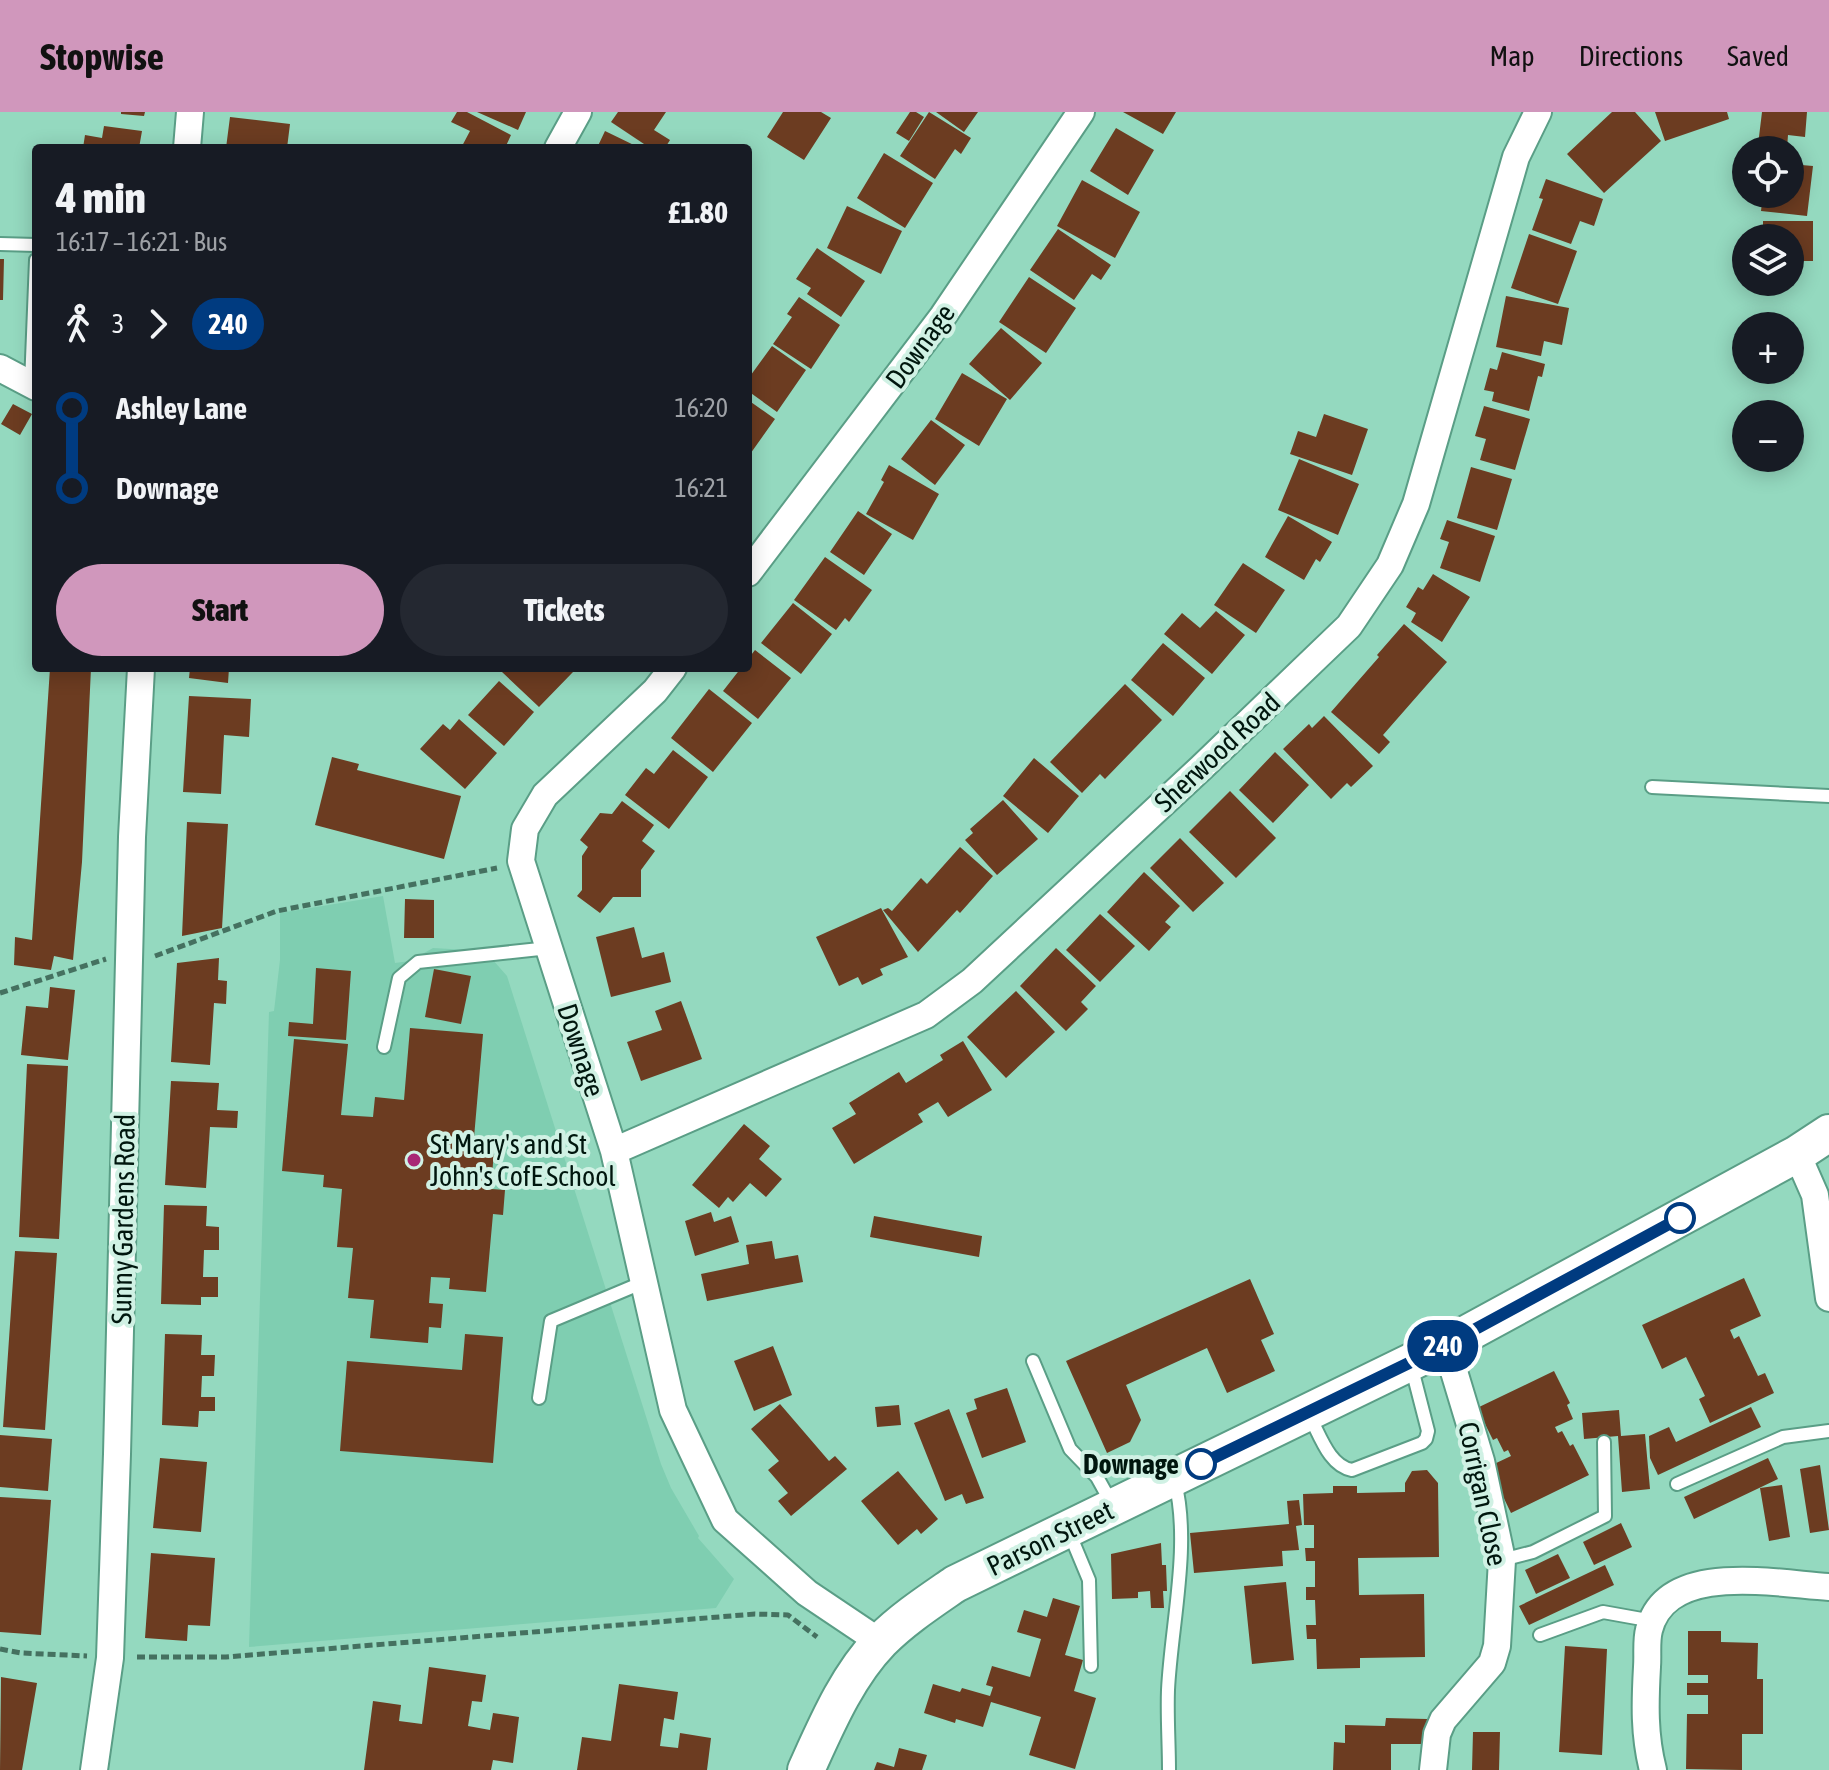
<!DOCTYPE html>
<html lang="en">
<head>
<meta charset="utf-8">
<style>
  :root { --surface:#171b24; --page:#242831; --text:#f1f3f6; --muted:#9ea1a6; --accent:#d097bc }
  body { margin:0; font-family:"Asap Condensed",sans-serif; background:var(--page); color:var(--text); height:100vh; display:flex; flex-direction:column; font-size:30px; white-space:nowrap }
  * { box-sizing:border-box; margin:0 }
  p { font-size:26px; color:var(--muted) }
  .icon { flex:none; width:44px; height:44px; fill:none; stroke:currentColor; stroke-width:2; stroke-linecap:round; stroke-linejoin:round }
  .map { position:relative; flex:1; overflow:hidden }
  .drawer { position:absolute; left:32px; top:32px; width:720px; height:528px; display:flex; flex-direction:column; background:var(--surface); border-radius:8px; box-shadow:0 4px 20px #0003 }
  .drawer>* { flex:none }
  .badge { padding:0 16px; border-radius:26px; font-size:28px; line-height:52px }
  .controls { position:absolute; left:1732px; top:24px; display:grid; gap:16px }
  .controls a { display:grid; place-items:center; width:72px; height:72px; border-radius:50%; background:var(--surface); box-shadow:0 4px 20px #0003; font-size:40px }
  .map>.badge { position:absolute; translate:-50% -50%; box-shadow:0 0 0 4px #fff }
  .legs { display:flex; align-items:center; gap:12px; height:88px; padding:0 24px; font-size:26px }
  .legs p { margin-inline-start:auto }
  .summary { display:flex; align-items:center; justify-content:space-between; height:136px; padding:0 24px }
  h1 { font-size:44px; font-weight:800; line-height:60px }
  .cta { display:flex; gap:16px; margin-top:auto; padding:16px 24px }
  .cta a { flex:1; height:92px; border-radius:48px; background:var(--accent); color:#111; font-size:32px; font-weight:800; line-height:92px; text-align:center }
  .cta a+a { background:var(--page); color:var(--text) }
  ul { padding:0 24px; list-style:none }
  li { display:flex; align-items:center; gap:28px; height:80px; font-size:30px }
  li i { display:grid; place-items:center; width:12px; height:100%; margin:0 10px; background:currentColor }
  li i::after { content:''; width:20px; height:20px; margin:-10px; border:6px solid; border-radius:50%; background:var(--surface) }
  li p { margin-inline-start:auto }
  li:first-child i { background:linear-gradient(#0000 50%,currentColor 0) }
  li:last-child i { background:linear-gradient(currentColor 50%,#0000 0) }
  header { display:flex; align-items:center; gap:48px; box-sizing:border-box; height:112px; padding:0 40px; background:var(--accent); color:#111 }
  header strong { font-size:38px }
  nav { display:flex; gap:44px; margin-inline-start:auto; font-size:28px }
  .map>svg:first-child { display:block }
</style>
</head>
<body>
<header>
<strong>Stopwise</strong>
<nav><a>Map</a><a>Directions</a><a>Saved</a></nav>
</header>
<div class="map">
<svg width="1829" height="1658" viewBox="0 0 1829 1658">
  <rect width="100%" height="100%" fill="#94d9bf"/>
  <path fill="#7fceb1" d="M383,784L395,851L410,849L433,836L485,839L507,864L661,1352L671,1376L699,1424L698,1426L734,1467L716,1496L249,1535L269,900L274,899L280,848V801Z"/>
  <path fill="#6c3c21" d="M121,0H145L144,4L121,2Z
    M457,0H467L511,23L505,36H461L470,19L451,10Z
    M477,0H526L518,18Z
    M618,0H666L654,18L670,28L665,36H650L611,10Z
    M783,0H821L831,6L804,48L767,25Z
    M910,0H916L924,5L909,29L896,21Z
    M929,0L971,26L961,42L955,37L935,67L900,44Z
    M936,0H978L964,20Z
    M1123,0H1176L1163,22Z
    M1612,0H1635L1661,29L1604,81L1567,42Z
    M1655,0H1727L1729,7L1665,29Z
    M1762,0H1807L1805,25L1788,23L1787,36L1758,33Z
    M230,5L290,12L287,36H226Z
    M104,14L142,19L139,36H83L85,23L102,26Z
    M1116,16L1154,38L1128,83L1090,59Z
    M605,19L640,36H597Z
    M884,41L933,71L905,116L857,86Z
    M1790,52L1813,54L1807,104L1761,99L1763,82H1790Z
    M1546,67L1603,87L1594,114L1580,109L1571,132L1532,118L1543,87L1539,86Z
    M1082,68L1140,100L1115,146L1057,114Z
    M847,94L902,119L881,162L827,136Z
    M1763,109H1813V149H1790V126H1763Z
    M1058,117L1111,153L1101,168L1092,162L1074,188L1030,158Z
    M1529,122L1577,139L1558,192L1511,176Z
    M817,136L865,169L841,205L807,182L811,176L796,167Z
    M0,147H4L3,188H0Z
    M1029,165L1076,196L1046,241L999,210Z
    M1506,184L1569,196L1562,233L1544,229L1541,244L1496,235Z
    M799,185L840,213L811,257L773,232L792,205L787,202Z
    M1001,216L1042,251L1010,288L969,252Z
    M772,234L806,258L777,300L748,279V267Z
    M1502,240L1545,252L1542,265L1538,264L1529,299L1492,289L1494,280L1484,278L1490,256L1497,258Z
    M962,261L1007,287L979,334L935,307Z
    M748,288L775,307L748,345Z
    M13,292L32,302L20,323L1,312Z
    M1484,294L1530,307L1515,358L1480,348L1486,327L1475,324Z
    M1324,302L1368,317L1352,363L1290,342L1298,319L1316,325Z
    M931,308L965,333L935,373L901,347Z
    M1299,347L1359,372L1338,423L1278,398Z
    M889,353L939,382L913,428L866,402L884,370L881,368Z
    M1471,355L1512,367L1497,418L1457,406Z
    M858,399L892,422L864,463L830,440Z
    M1288,404L1332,430L1320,450L1316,447L1304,468L1265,445Z
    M1447,408L1495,424L1480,470L1440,456L1449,430L1440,427Z
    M825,445L872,478L849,510L845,506L836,518L794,488Z
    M1243,451L1285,478L1256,521L1214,493Z
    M1433,462L1470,485L1442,530L1411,510L1416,501L1406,495L1418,475L1423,478Z
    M793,491L832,522L801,562L761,531Z
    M1216,499L1245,523L1212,562L1164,522L1182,501L1200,516Z
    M1404,512L1447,550L1383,623L1390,630L1379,642L1331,600L1379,545L1377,543Z
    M1163,531L1205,566L1173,604L1131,568Z
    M755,538L791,566L758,607L723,579L741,556H748V547Z
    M50,556H91L82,750L73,848L54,844L51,858L14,853L15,825L32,828Z
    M190,556H229L228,571L189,566Z
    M506,556H569L573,560L539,595L502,560Z
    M499,569L534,600L504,634L468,603Z
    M1125,572L1162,608L1105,667L1100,662L1082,681L1050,650Z
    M709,577L752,611L713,660L671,626Z
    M189,584L251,587L249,625L224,623L221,682L183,680Z
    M1324,604L1373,654L1351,675L1347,671L1331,687L1283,637L1309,612L1312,616Z
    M459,607L497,641L465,677L420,637L443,612L450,618Z
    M673,638L708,665L669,717L625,683L646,656L654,662Z
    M1275,640L1309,673L1273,711L1239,678Z
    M332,645L359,652L357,658L461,684L444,747L315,713Z
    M1034,646L1079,684L1048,721L1003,684Z
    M1230,679L1276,726L1236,766L1189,720Z
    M1003,688L1038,727L997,763L965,728L973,721L970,717Z
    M622,689L654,713L642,729L655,739L641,758V785H613L600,801L577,784L582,778V744L588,735L580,728L600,701L612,702Z
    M187,710L228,712L222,816L182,824Z
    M1180,726L1224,771L1193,800L1150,756Z
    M960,735L993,764L960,801L957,798L918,840L883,798L888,796L892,799L921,766L927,772Z
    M1144,760L1180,794L1165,810L1171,815L1149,839L1107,800Z
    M405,787L434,788V826H404Z
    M881,796L908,845L880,857L883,863L862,873L858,865L839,874L816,825Z
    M1100,802L1135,834L1100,870L1066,838Z
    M634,815L642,846L664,840L671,870L611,885L596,825Z
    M1056,836L1096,874L1081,890L1088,897L1066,919L1020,874Z
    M219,846L218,868L227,869L226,892L214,891L210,953L171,950L177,851Z
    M316,856L351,859L346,928L288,924L289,910L313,912Z
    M434,857L471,864L461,912L425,905Z
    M50,875L75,878L68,948L21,943L26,894L48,896Z
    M1016,879L1055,920L1006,966L967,925Z
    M681,889L702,947L641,969L627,930L662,918L655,899Z
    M410,916L483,922L473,1037L494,1038L491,1077L505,1078L503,1103L493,1102L486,1180L449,1177L450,1166L431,1165L429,1191L443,1192L441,1216L429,1215L428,1231L370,1226L374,1188L348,1186L353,1136L337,1135L342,1077L323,1075L324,1063L282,1059L294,927L348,932L341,1003L373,1005L375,985L404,988Z
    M963,929L992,978L948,1005L938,990L918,1002L923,1010L854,1052L832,1016L856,1002L849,991L899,960L906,971L943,948L940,943Z
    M27,952L68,954L59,1127L19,1125Z
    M171,969L219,971L217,998L238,999L237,1016L210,1015L206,1076L165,1073Z
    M744,1012L770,1034L759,1047L782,1067L766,1085L750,1071L733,1090L728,1085L719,1096L692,1073Z
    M164,1093L207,1094L206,1114L219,1115V1138H204L203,1165H218V1185H201V1193L161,1192Z
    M711,1100L714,1110L731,1104L739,1130L695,1144L685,1109Z
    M874,1104L982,1124L979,1145L870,1125Z
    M772,1129L775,1147L798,1143L803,1170L707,1189L701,1162L749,1152L746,1133Z
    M15,1139L57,1141L45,1318L3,1315Z
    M1744,1166L1761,1204L1730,1218L1734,1227L1739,1224L1758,1264L1765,1261L1774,1281L1710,1311L1699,1287L1705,1284L1686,1245L1662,1257L1642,1213Z
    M1250,1167L1274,1222L1261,1228L1275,1259L1227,1281L1207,1236L1126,1273L1141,1308L1130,1330L1107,1341L1066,1249Z
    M165,1222L202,1223L201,1243H215L214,1264H202L201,1285H215V1299H199L198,1315L162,1313Z
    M465,1222L503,1225L493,1351L340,1339L347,1249L462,1258Z
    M773,1234L792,1283L754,1299L734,1249Z
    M1554,1259L1570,1291L1567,1293L1573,1307L1555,1315L1558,1321L1562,1319L1570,1334L1573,1332L1589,1363L1511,1401L1496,1370L1499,1368L1492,1353L1511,1344L1508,1338L1504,1340L1497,1326L1493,1328L1477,1296Z
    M1007,1276L1026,1330L982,1346L966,1301L977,1297L974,1287Z
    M780,1292L829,1349L835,1344L847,1357L791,1404L778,1389L788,1381L768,1358L779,1349L751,1317Z
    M899,1293L901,1313L877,1315L875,1295Z
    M1751,1295L1761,1315L1658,1363L1650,1346L1649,1324L1669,1315L1676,1330Z
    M949,1297L984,1386L966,1392L962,1382L945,1389L914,1311Z
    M1619,1298L1621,1324L1645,1322L1650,1377L1622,1380L1618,1324L1584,1327L1582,1301Z
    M0,1323L52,1327L48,1379L0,1375Z
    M160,1346L207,1350L201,1420L153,1416Z
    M1768,1346L1778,1367L1694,1407L1684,1385Z
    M1820,1353L1829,1418L1810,1421L1800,1357Z
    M1427,1358L1438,1371L1439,1445L1358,1446L1359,1483L1424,1482L1425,1545L1360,1546V1556L1317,1557L1316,1527H1307L1306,1513H1316L1315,1488H1306V1475H1315V1449H1306L1305,1436H1314V1413H1304L1303,1382L1333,1381V1374H1357V1381L1405,1380V1371L1412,1359Z
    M898,1359L938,1407L921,1422L917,1417L898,1433L861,1389Z
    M1782,1373L1790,1425L1769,1429L1760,1376Z
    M0,1385L51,1388L41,1523L0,1520Z
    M1299,1388L1302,1413L1296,1414L1299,1438L1282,1439L1283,1454L1194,1461L1190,1421L1289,1412L1287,1389Z
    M1621,1411L1632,1435L1594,1453L1583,1430Z
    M1161,1431L1162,1453H1166L1167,1479H1163L1164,1496H1151L1150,1479L1138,1480V1486L1112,1487L1111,1442Z
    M151,1441L215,1446L210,1514L188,1513L187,1529L145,1526Z
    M1558,1442L1570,1466L1536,1482L1525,1458Z
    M1605,1453L1614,1473L1529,1513L1519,1494Z
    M1286,1470L1294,1548L1252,1552L1244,1474Z
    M1053,1486L1080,1494L1065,1543L1083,1548L1074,1579L1096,1586L1075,1657L1029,1643L1041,1605L991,1590L983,1615L956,1607L955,1611L924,1601L933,1572L960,1580L962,1576L990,1584L993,1575L986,1573L992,1554L1030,1565L1041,1527L1017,1520L1024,1498L1047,1505Z
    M1688,1519H1721V1530L1758,1531L1757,1567H1763V1622H1742V1658L1686,1657L1687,1602H1708V1583H1687V1571H1708V1563H1688Z
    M1565,1534L1607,1537L1602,1643L1559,1640Z
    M429,1555L486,1563L482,1590L472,1589L468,1614L490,1618L493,1601L519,1605L513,1651L493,1648L491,1658H364L373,1589L401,1593L399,1609L422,1612Z
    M1,1565L37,1571L22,1658H0Z
    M619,1572L678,1580L674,1608L664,1606L660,1634L678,1636L680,1621L711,1626L707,1658H577L582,1625L611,1629Z
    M1386,1606L1427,1607V1632H1391V1658H1333L1334,1630L1345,1631V1613L1385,1614Z
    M1473,1620H1500L1499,1658H1472Z
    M899,1636L927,1643L922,1658H874L877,1650L894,1655Z"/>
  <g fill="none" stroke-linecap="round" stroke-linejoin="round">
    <g stroke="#5a9e86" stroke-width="16">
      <path id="service" d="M0,132L36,133
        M31,272L36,148
        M1652,675L1829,684
        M384,935L399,866L418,850L549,836
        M1033,1249L1070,1337L1097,1365L1112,1392
        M539,1286L551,1209L644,1170
        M1309,1303C1320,1323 1329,1354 1352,1358L1422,1331L1426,1327L1428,1319L1411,1253
        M1677,1372L1783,1325L1829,1319
        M1069,1420L1089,1468L1091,1554
        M1502,1448L1533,1440L1605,1404L1604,1330
        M1540,1523L1603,1500L1653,1509
        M1169,1658C1169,1632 1167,1605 1168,1578C1171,1514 1191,1433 1175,1370"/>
    </g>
    <g stroke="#5a9e86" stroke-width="30">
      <path id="minor" d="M187,36L190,0
        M558,36L578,0
        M0,256L36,275
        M748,461L943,204L1081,0
        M673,556L655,579L545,683L525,717L521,749L614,1039L673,1298L725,1408L807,1481L880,1530
        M614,1039L926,903L972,869L1201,656L1349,514L1390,453L1416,392L1516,45L1538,0
        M1797,1042L1815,1083L1829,1186
        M94,1658L110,1546L117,1342L132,725L141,556
        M1433,1658L1437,1622L1443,1608L1492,1551L1497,1534L1502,1448L1481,1349L1446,1233
        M1653,1658C1644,1623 1645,1591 1647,1555C1648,1543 1646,1529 1649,1518C1666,1448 1777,1472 1829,1475"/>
    </g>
    <g stroke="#5a9e86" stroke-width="40">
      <path id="secondary" d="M806,1658C826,1614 847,1564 881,1529C903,1507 929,1490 955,1472L1446,1233L1797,1042L1829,1021"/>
    </g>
    <path stroke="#457160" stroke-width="5" stroke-dasharray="8 4" stroke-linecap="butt" d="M155,844L277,799L497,756
      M0,881L106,847
      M0,1537L21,1541L87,1544
      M137,1545H226L755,1502L788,1503L817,1525"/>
    <use href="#service" stroke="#fff" stroke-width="12"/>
    <use href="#minor" stroke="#fff" stroke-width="26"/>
    <use href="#secondary" stroke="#fff" stroke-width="36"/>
  </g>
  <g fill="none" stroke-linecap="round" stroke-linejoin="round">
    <g stroke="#fff" stroke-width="18">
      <path id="line-1" d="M1201,1352L1446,1233L1680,1106"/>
    </g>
    <use href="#line-1" stroke="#003b80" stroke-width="12"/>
  </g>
  <circle fill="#a82775" stroke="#d0f1e4" stroke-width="3" cx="414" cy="1048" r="8"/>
  <g fill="#fff" stroke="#003b80" stroke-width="4">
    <circle cx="1680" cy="1106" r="14"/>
    <circle cx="1201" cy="1352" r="14"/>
  </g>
  <g text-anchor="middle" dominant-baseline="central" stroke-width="8" stroke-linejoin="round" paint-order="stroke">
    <g font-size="28" fill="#00160e" stroke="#d0f1e4">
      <text transform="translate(920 234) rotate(-54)">Downage</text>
      <text transform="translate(1217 640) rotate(-43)">Sherwood Road</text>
      <text transform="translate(581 938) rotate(72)">Downage</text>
      <text transform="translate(123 1107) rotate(-89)">Sunny Gardens Road</text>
      <text transform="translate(1483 1382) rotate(78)">Corrigan Close</text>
      <text transform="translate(1050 1426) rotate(-26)">Parson Street</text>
    </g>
    <g font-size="28" fill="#00160e" stroke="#d0f1e4" text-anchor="start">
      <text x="430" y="1032">St Mary's and St<tspan x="430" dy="32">John's CofE School</tspan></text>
    </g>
    <g font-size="28" font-weight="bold" fill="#00160e" stroke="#d0f1e4" text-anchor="end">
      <text x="1179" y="1352">Downage</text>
    </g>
  </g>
</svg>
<div class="controls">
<a><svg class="icon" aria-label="locate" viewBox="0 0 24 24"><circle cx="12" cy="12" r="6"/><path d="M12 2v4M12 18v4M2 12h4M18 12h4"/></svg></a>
<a><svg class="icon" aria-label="layers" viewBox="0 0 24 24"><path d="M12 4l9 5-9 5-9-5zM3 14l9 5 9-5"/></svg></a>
<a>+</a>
<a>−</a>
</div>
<b class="badge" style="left:1443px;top:1234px;background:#003b80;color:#fff">240</b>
<section class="drawer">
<div class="summary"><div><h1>4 min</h1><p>16:17 – 16:21 · Bus</p></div><b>£1.80</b></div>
<div class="legs"><svg class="icon" aria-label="walk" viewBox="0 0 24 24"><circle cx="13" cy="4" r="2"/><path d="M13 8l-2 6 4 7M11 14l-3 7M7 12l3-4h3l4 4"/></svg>3<svg class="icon" aria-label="forward" viewBox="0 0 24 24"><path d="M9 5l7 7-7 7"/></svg><b class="badge" style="background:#003b80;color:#fff">240</b></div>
<ul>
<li><i style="color:#003b80"></i><b>Ashley Lane</b><p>16:20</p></li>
<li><i style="color:#003b80"></i><b>Downage</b><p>16:21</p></li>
</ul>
<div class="cta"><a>Start</a><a>Tickets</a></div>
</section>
</div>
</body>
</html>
